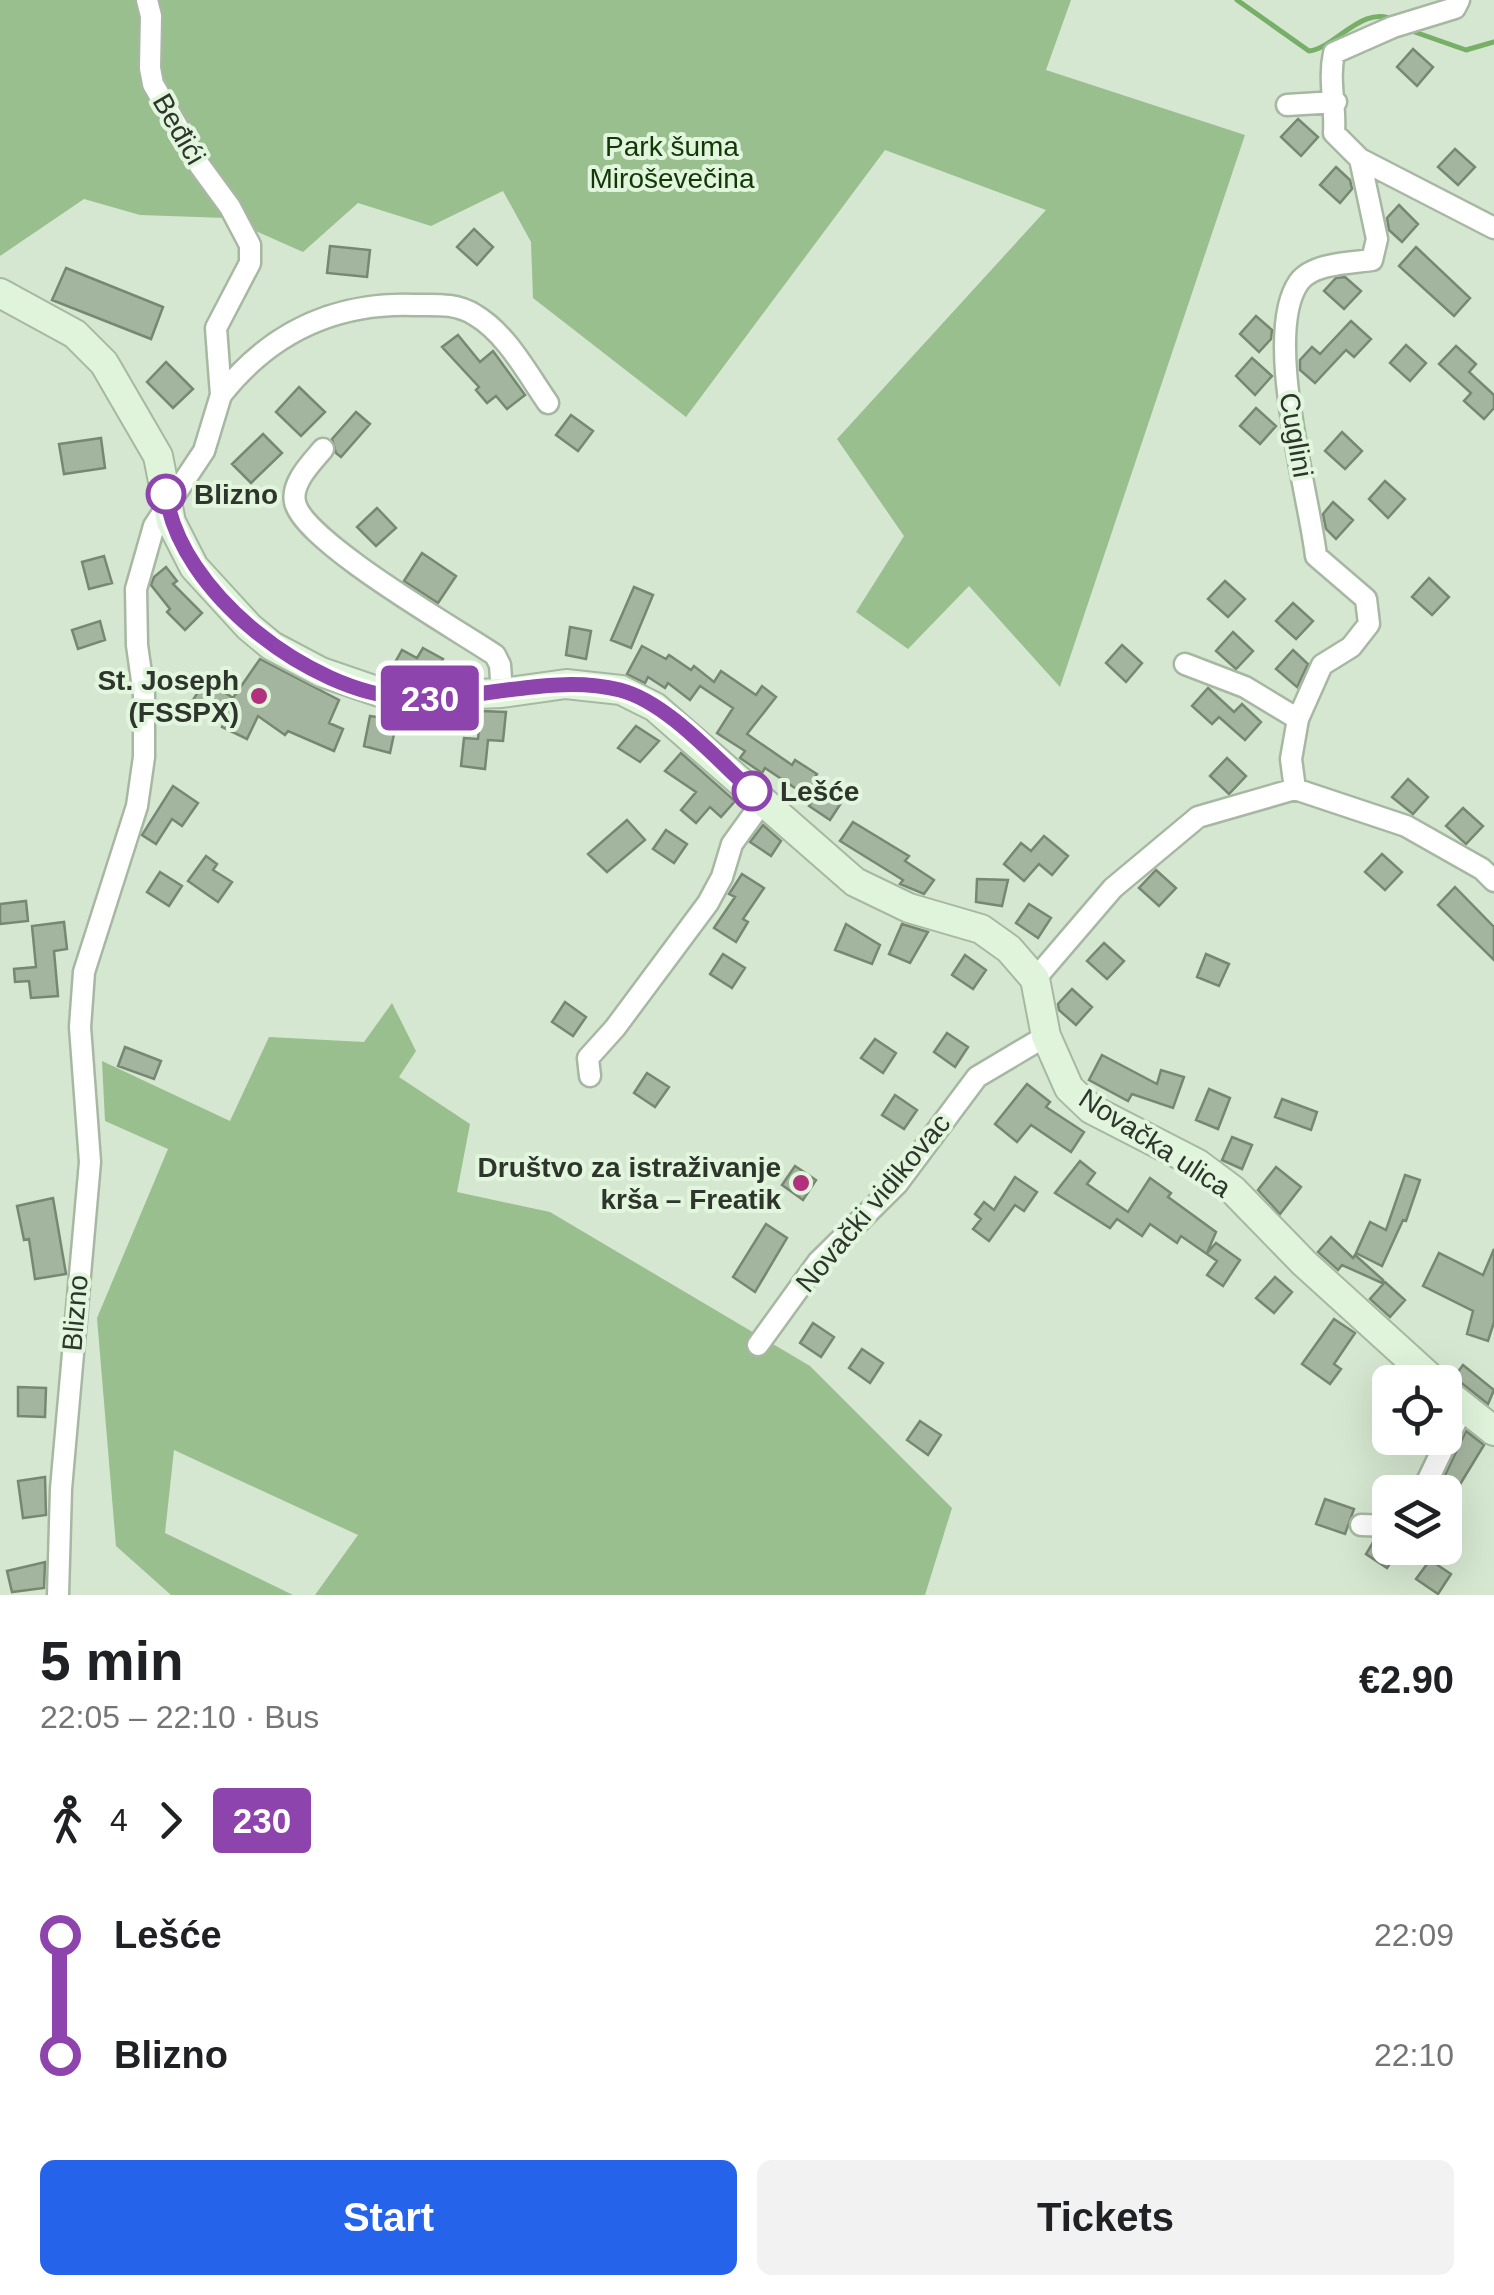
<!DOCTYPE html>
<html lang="en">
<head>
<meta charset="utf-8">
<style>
  :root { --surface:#fff; --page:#f2f2f2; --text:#202124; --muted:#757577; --accent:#2563eb }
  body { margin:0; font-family:Helvetica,sans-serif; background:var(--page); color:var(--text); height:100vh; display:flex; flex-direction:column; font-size:38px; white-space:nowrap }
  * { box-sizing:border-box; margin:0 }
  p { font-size:32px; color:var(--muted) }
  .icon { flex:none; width:55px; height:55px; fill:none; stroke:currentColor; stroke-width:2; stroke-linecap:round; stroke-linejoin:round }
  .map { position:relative; height:1595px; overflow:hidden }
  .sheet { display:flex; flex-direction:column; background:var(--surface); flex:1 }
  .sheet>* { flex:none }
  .badge { padding:0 20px; border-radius:8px; font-size:35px; line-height:65px }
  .tools { position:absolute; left:1372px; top:1365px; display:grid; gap:20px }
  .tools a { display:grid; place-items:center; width:90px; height:90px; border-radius:15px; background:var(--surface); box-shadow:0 10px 40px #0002; font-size:50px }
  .map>.badge { position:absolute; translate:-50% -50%; box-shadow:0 0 0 5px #fff }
  .legs { display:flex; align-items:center; gap:15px; height:110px; padding:0 40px; font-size:32px }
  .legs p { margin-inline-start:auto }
  .summary { display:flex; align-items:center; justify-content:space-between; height:170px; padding:0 40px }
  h1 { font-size:55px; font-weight:700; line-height:75px }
  .cta { display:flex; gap:20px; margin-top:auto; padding:20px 40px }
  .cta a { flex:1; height:115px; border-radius:15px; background:var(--accent); color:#fff; font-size:40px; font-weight:700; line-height:115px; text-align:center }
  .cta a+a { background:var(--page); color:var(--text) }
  ul { padding:0 40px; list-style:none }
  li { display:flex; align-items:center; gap:35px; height:120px; font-size:38px }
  li i { display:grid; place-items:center; width:15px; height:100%; margin:0 12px; background:currentColor }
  li i::after { content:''; width:25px; height:25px; margin:-12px; border:8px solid; border-radius:50%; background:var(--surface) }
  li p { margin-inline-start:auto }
  li:first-child i { background:linear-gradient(#0000 50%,currentColor 0) }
  li:last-child i { background:linear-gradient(currentColor 50%,#0000 0) }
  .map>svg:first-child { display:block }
</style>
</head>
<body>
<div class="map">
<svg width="1494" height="1595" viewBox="0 0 1494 1595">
  <rect width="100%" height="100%" fill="#d5e7d0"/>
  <path fill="#99bf8f" d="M0,0H1071L1046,70L1245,135L1060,687L969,586L908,649L856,612L904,536L837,439L1046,210L885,150L686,417L533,298L531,242L503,191L431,226L358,203L303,252L226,218L140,215L84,199L0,256Z
    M392,1003L416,1051L399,1077L470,1124L457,1192L550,1212L810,1366L952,1508L925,1595H315L358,1535L174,1450L165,1533L293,1595H171L116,1546L97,1318L168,1149L105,1121L102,1061L230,1121L269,1037L364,1042Z"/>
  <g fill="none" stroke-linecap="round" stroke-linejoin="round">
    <path stroke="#77ae68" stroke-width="5" d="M1237,0L1309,51C1336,48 1363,2 1396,21
      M1409,30L1466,50L1494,42"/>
  </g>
  <path fill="#a4b59f" stroke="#768772" stroke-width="2.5" d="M1413,49L1433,67L1417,86L1397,67Z
    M1298,119L1318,137L1301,156L1281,137Z
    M1455,149L1475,167L1458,185L1438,167Z
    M1336,167L1350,180L1352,189L1340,203L1320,185Z
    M1399,205L1418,224L1402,242L1389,230L1387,218Z
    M474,229L493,247L477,265L457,247Z
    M330,246L370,250L367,277L327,273Z
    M1416,247L1470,298L1454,316L1399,266Z
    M66,268L163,307L151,339L52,300Z
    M1345,277L1361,291L1344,309L1324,291L1336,278Z
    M1256,316L1272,330L1271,339L1259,352L1240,334Z
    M1351,321L1371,339L1354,357L1346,350L1315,383L1300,370V360L1312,347L1320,354Z
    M458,335L480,362L493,351L525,395L507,409L496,396L487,403L476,390L479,387L442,347Z
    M1406,345L1426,363L1410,381L1390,363Z
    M1456,346L1476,364L1469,372L1494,395V408L1484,419L1464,401L1471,393L1439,364Z
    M1252,358L1272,376L1255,395L1236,376Z
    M166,362L193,389L173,408L147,382Z
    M299,387L325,412L301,436L276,412Z
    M1256,408L1276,426L1260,444L1240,426Z
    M356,412L370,424L341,457L336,453L332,439Z
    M571,415L593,431L578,451L556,435Z
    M1342,432L1362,451L1345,469L1325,451Z
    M263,434L282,453L251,483L232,464Z
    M101,438L105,468L64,474L59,444Z
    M1385,481L1405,499L1388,518L1369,499Z
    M1333,502L1353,520L1336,539L1326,529L1323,514Z
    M377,508L396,528L376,546L357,527Z
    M422,553L456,576L438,603L404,581Z
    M104,556L112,583L89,589L82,562Z
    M166,567L177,581L173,584L202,613L185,630L167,612L170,609L151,585L154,577Z
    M1429,578L1449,597L1432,615L1412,597Z
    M1225,581L1245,599L1228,617L1208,599Z
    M634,587L653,595L631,648L611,640Z
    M1293,603L1313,621L1296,639L1276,621Z
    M100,621L105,640L78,649L72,630Z
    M570,627L591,631L586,659L566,655Z
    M1233,632L1253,651L1236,669L1216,651Z
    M1122,645L1142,663L1126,682L1106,663Z
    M642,646L666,659L669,655L691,670L694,666L714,682L721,671L756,695L762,686L776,697L747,734L792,765L795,760L817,774L813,780L843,800L830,820L809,806L813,800L765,768L762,773L740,758L745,751L717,733L733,708L700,686L690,700L668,683L665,688L648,677L645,683L627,674Z
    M423,648L443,659L432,678L417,679L393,666L402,650L417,658Z
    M1293,650L1308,664L1297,687L1276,669Z
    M260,659L339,700L329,723L343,729L334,751L288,731L285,735L258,716L247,739L222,727L225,721L193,700L206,680L233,698Z
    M1208,688L1234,712L1242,704L1261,722L1245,740L1219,717L1212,724L1192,706Z
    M481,711L506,712L503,741L488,740L485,769L461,766L464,738L478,739Z
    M370,716L397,720L390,753L364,746Z
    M636,726L659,741L640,762L618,748Z
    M681,753L735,801L721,817L710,807L696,823L681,810L696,792L665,771Z
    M1227,758L1246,776L1229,794L1210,776Z
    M1408,779L1428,797L1413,814L1392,797Z
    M173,786L198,803L182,826L172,819L156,844L142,835Z
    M1463,808L1483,826L1466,844L1446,826Z
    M627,820L645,840L607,872L588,854Z
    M853,822L909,856L905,861L934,880L924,894L900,884L903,880L840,841Z
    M763,825L781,841L771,856L750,842Z
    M666,830L687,844L674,863L653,849Z
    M1044,836L1068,856L1052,875L1039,864L1024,881L1004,864L1021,843L1031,851Z
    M1382,854L1402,872L1385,890L1365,872Z
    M206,856L217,864L213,870L232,882L218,902L188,881Z
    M1156,870L1176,888L1159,906L1139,888Z
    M160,872L182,886L169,906L147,892Z
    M742,874L764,888L743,919L748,922L736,942L714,928L735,897L729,894Z
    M977,879L1008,880L1002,906L976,902Z
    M1455,887L1494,927V960L1438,905Z
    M26,901L28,921L0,924V904Z
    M1029,904L1051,918L1038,938L1016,923Z
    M64,922L67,949L54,951L58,996L31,998L29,981L15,982L14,969L36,967L32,926Z
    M846,924L880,945L872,964L835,950Z
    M902,924L928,932L910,963L889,954Z
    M1104,943L1124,961L1107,979L1087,961Z
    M723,954L745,968L732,988L710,974Z
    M1206,954L1229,964L1219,986L1197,977Z
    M965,955L986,970L973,989L952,975Z
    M1072,989L1092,1007L1076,1025L1059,1010L1058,1004Z
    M565,1002L586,1017L573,1036L552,1022Z
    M947,1033L968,1047L955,1067L934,1052Z
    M875,1039L896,1053L883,1073L861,1058Z
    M125,1047L161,1061L154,1079L118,1066Z
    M1102,1055L1157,1084L1161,1070L1184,1077L1173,1108L1132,1094L1128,1101L1089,1080Z
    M647,1073L669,1087L655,1107L634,1093Z
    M1027,1084L1050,1102L1046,1107L1084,1132L1071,1152L1031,1125L1017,1142L995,1124Z
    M1209,1089L1230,1098L1218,1129L1196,1120Z
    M895,1095L917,1110L904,1129L882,1115Z
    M1282,1099L1317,1112L1311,1130L1275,1117Z
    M1232,1137L1252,1145L1242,1169L1222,1160Z
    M1080,1161L1095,1173L1087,1184L1128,1212L1150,1178L1171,1193L1168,1197L1216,1232L1207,1253L1216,1243L1240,1260L1223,1286L1207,1275L1217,1261L1181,1236L1177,1243L1150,1224L1142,1236L1117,1219L1110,1228L1055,1193Z
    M795,1166L816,1180L803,1200L782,1185Z
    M1276,1167L1301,1187L1280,1214L1258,1190Z
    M1405,1175L1420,1180L1406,1221L1403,1220L1382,1266L1356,1253L1370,1222L1386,1230Z
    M1015,1177L1037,1192L1024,1211L1015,1205L989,1241L973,1229L981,1219L975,1214L984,1202L994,1210Z
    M53,1198L66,1274L35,1279L29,1239L24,1240L17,1206Z
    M766,1224L787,1238L755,1292L733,1277Z
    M1331,1237L1353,1258L1355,1255L1383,1280L1382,1283L1342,1265L1338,1270L1318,1252Z
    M1494,1249V1322L1488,1341L1467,1334L1473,1311L1423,1286L1439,1253L1483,1275Z
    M1275,1277L1292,1292L1274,1313L1256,1298Z
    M1385,1282L1405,1300L1390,1317L1370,1299Z
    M1334,1319L1355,1333L1334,1364L1341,1369L1330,1384L1302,1364Z
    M813,1323L834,1337L821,1357L800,1343Z
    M862,1349L883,1363L870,1383L849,1368Z
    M1463,1365L1494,1390L1488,1404L1454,1377Z
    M18,1387L46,1388L45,1417L18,1416Z
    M920,1421L941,1435L928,1455L907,1440Z
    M1466,1431L1484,1445L1445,1509V1492H1437Z
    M45,1477L46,1515L23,1518L18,1481Z
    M1325,1499L1354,1509L1345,1534L1316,1524Z
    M1375,1539L1390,1540V1548L1400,1549L1387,1568L1366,1554Z
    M1430,1560L1451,1574L1438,1594L1416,1579Z
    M45,1562L44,1588L12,1592L7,1571Z"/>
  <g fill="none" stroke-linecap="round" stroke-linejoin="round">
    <g stroke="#a7b8a2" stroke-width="25">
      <path id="street" d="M1459,0L1455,8L1393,27L1334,53C1328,81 1336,105 1334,133L1360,159L1494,228
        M1287,105L1336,102
        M221,395C270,333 335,302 415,305C436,305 456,303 475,315C507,334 527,373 548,403
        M323,449C311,463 291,483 295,502C302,541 458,630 495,655L500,665L502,693
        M1185,664L1245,687L1298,719
        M1295,789L1291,759L1298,719L1322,665L1351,647L1369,624L1366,599L1316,556C1309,494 1262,334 1299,282C1313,263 1351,263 1372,260L1377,239L1360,159
        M1035,979L1113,888L1198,817L1295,789L1406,826L1482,869L1494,881
        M590,1076L588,1058L615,1028L708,903L722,877L732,844L763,801
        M758,1345L818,1262L897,1184L977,1077L1046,1036
        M1422,1492L1463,1407
        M1361,1525L1390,1526
        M58,1595L61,1489L90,1162L80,1027L84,972L137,806L144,757V695L137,645L136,589L154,526L204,451L221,395L216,328L250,263V245L230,207L200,166L153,84L150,68L151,16L147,0"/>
    </g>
    <g stroke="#a7b8a2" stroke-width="32">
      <path id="secondary" d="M0,293L75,334L104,363L158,456L171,522L194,567L249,627L272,646L321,672L394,697L502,693L566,684L621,690L655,707L855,882L909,908L981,929L1009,949L1035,979L1046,1036L1069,1088L1091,1109L1198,1164L1233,1190L1304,1263L1435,1382
        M1445,1392L1494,1431"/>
    </g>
    <use href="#street" stroke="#fff" stroke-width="20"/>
    <use href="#secondary" stroke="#e0f4db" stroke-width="28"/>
  </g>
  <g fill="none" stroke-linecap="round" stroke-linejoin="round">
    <g stroke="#fff" stroke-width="22">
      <path id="line-1" d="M166,494C179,592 310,693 407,698C477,702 550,673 620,690C667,702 716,759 752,791"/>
    </g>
    <use href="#line-1" stroke="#8e44ad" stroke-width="15"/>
  </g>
  <g fill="#fff" stroke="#8e44ad" stroke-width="5">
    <circle cx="166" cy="494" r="18"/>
    <circle cx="752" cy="791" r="18"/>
  </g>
  <g fill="#b2317c" stroke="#e2f5dd" stroke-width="4">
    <circle cx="259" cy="696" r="10"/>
    <circle cx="801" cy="1183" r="10"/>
  </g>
  <g text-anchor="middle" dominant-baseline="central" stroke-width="8" stroke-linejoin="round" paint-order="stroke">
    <g font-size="28" fill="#2e352d" stroke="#e2f5dd">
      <text transform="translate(179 129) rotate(60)">Beđići</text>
      <text transform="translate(1296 435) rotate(80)">Cuglini</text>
      <text transform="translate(1155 1143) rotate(33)">Novačka ulica</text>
      <text transform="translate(873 1203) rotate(-50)">Novački vidikovac</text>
      <text transform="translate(75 1313) rotate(-85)">Blizno</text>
    </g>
    <g font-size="28" fill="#133807" stroke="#e2f5dd">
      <text x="672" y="146">Park šuma<tspan x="672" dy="32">Miroševečina</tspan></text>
    </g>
    <g font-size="28" font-weight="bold" fill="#2e352d" stroke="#e2f5dd" text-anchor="start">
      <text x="194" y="494">Blizno</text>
      <text x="780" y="791">Lešće</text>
    </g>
    <g font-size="28" font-weight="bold" fill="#2e352d" stroke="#e2f5dd" text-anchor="end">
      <text x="239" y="680">St. Joseph<tspan x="239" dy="32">(FSSPX)</tspan></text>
      <text x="781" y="1167">Društvo za istraživanje<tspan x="781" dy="32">krša – Freatik</tspan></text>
    </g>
  </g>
</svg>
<div class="tools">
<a><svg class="icon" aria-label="locate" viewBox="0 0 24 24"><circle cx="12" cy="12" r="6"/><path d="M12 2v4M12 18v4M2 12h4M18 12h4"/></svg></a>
<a><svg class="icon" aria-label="layers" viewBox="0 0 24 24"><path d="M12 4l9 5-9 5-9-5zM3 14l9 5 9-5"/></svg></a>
</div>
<b class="badge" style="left:430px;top:698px;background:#8e44ad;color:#fff">230</b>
</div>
<section class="sheet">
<div class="summary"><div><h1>5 min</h1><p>22:05 – 22:10 · Bus</p></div><b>€2.90</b></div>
<div class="legs"><svg class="icon" aria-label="walk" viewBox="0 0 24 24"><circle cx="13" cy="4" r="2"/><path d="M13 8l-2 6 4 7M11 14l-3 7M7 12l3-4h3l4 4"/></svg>4<svg class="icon" aria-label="forward" viewBox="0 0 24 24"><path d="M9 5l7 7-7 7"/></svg><b class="badge" style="background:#8e44ad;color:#fff">230</b></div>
<ul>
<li><i style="color:#8e44ad"></i><b>Lešće</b><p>22:09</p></li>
<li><i style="color:#8e44ad"></i><b>Blizno</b><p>22:10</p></li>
</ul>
<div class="cta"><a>Start</a><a>Tickets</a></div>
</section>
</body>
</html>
